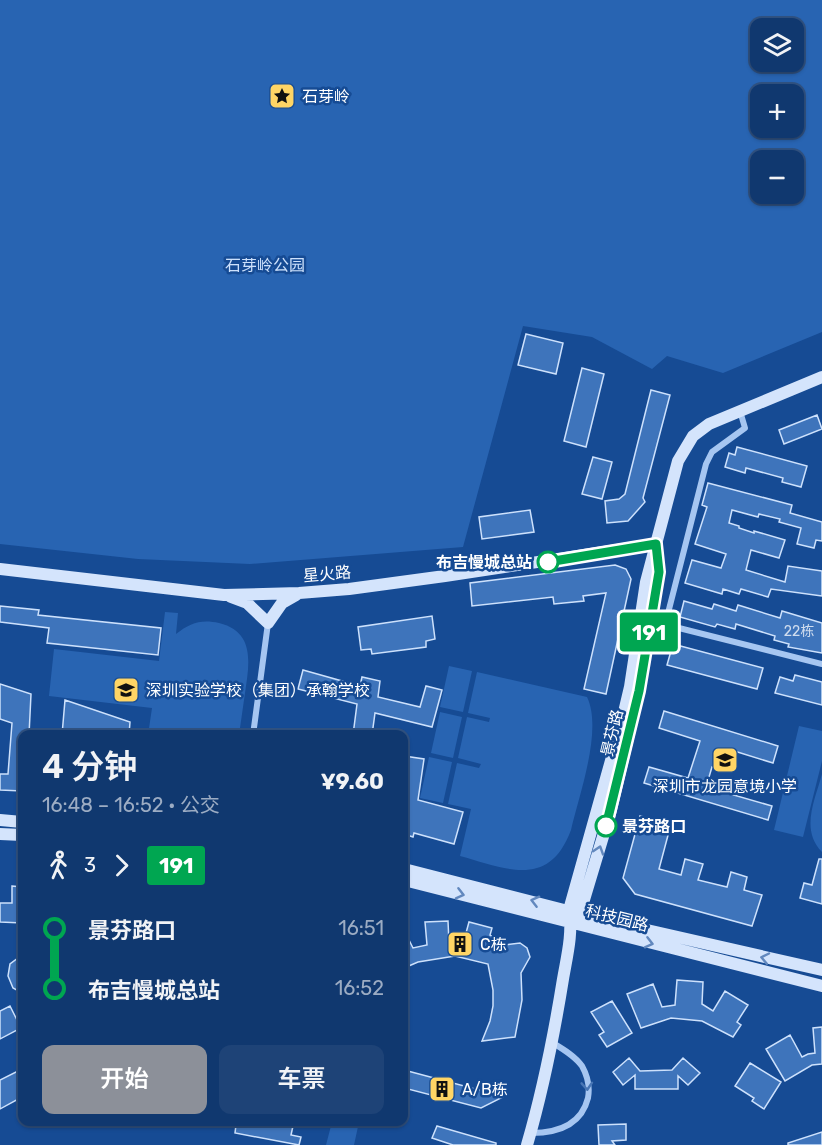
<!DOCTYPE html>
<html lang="zh">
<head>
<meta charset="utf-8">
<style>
  :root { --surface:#10386f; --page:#1e4377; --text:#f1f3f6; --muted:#9cacc3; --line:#305282; --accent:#8c9099 }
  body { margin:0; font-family:Rubik,"Noto Sans SC",sans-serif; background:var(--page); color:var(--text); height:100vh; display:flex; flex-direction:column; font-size:22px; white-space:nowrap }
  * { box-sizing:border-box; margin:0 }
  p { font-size:20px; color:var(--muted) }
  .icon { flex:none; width:33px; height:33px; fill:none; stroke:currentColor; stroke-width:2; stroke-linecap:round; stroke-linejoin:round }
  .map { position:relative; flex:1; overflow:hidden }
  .panel { position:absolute; left:18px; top:730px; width:390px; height:396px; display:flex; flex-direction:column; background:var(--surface); border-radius:12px; box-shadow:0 2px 4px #0004,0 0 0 2px var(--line) }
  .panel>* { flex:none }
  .badge { padding:0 12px; border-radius:4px; font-size:21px; line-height:39px }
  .buttons { position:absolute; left:750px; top:18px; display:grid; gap:12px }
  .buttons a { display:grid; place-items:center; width:54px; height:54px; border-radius:12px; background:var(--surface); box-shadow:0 2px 4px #0004,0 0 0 2px var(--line); font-size:30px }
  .map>.badge { position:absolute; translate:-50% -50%; box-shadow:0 0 0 3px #fff }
  .legs { display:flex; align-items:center; gap:9px; height:66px; padding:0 24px; font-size:20px }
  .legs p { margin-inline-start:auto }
  .summary { display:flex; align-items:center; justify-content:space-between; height:102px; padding:0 24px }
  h1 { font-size:33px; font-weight:600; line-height:45px }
  .button { display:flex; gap:12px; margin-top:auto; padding:12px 24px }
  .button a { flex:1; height:69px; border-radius:12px; background:var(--accent); color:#fff; font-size:24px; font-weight:600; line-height:69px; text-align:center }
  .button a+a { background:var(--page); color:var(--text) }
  ul { padding:0 24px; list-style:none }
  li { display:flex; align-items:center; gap:21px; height:60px; font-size:22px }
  li i { display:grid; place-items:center; width:9px; height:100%; margin:0 8px; background:currentColor }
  li i::after { content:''; width:15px; height:15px; margin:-8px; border:4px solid; border-radius:50%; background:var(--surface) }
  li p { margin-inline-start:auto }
  li:first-child i { background:linear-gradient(#0000 50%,currentColor 0) }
  li:last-child i { background:linear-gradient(currentColor 50%,#0000 0) }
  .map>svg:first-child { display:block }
</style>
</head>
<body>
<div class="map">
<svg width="822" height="1145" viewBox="0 0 822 1145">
  <rect width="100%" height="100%" fill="#164b94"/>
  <path fill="#2864b2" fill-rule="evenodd" d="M0,0H822V332L723,373L667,356L652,369L592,337L523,326L463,547L250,564L138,559L0,544ZM760,28H794V62H760ZM760,94H794V128H760ZM760,160H794V194H760Z
    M165,612L178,613L176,634C190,623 201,619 219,623C256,632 249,665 245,693C243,707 241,721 239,735H148L152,708L49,696L54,649L159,661Z
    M449,666L472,671L463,712L440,707Z
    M477,672L587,697C603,730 579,795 571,830C549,889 507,869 460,856L471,809L448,804L457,763L479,768L481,764L458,758L467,717L489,722L490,718L468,713Z
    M440,712L462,717L453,758L431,753Z
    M799,726L822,731V761L803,837L774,830Z
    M429,757L452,762L443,803L420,798Z
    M822,774V852C800,830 815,800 822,774Z
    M332,1122H359L354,1145H326Z"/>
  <path fill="#3e74bb" stroke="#cde1fc" stroke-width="1.5" d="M526,334L563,343L556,374L518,365Z
    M582,368L604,374L586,447L564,441Z
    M651,390L670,395L643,498L645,502L628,521L607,523L605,501L619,499L625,494Z
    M817,415L822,429L784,444L779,430Z
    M737,447L807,466L801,487L782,482L783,478L746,468L745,473L725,467L729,453L735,455Z
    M593,457L612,462L602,499L582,494Z
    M708,483L792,505L790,513L822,522V541L816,540L814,548L797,544L801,528L779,522L780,519L759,514L758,517L732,510L729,523L739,526V528L754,533V531L785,540L779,558L751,550L746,570L785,582L788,566L822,571V596L771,589L768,597L741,589L739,594L723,589L722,594L685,583L692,560L721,568L726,554L695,544L707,507L702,505Z
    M530,510L534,532L482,539L479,517Z
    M615,565L626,569L631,579L606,694L584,689L606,593L583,596L584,601L554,604L553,597L472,606L470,583Z
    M684,601L712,609L714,604L736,611L738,605L780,618L782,611L822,623V653L788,647L789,644L774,640L775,636L736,624L735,629L717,624L715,627L680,617Z
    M0,606L39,610L38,615L161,628L158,655L47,643L49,628L0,622Z
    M432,616L435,639L426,641V647L372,654L371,649L361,650L358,627Z
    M673,644L763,668L757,689L667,665Z
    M303,670L360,686L362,677L380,681L378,697L420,707L426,686L442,690L432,727L375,713L372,735H353L357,704L298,689Z
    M795,675L822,682V705L775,693L780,677L793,681Z
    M0,684L31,694L29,735H22V791L0,790V774H8L12,723L0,719Z
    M65,700L130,722L129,735H62Z
    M664,711L778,746L773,763L731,750L725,771L712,767L706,787L772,806L768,820L644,783L649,767L688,778L700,741L659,728Z
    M404,756L424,759L418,800L463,812L454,844L414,833L413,837L404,834Z
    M640,816L671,824L659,869L681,875L685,859L703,864L698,880L727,887L731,872L747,877L744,890L762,895L752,926L635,894L623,878Z
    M819,859H822V904L800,898L804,883L812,885Z
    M12,886L22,887V923L0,922V903H12Z
    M448,921L449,943L463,944L469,922L492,928L490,935L501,940L505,945L520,943L527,948L530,957L521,973L522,1000L515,1037L482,1041L490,1021L493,1006V990L488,964L455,956L418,962L404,968V930L413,948L427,945L425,922Z
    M22,955V993L13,988L8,976L10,964Z
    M677,980L703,982L702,1004L713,1011L725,991L748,1005L737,1022L741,1025L733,1037L702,1021L671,1018L641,1028L627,994L653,984L662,1007L675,1005Z
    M612,1001L632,1033L607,1047L599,1035L604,1032L591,1012Z
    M10,1006L21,1028L0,1039V1011Z
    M822,1027V1064L812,1065L785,1081L766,1049L790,1035L802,1057L808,1054L815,1053L813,1028Z
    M629,1058L640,1071L672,1070L683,1058L700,1073L688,1085L678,1076V1089H635V1075L623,1085L613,1072Z
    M750,1063L781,1082L764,1109L752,1101L754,1098L735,1086Z
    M22,1069V1097L0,1109V1080Z
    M404,1070L479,1090L496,1082L503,1097L481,1108L404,1088Z
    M246,1122H269L293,1126L291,1135L301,1137L299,1145L235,1133L236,1125L245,1126Z
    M626,1124V1140L612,1141L615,1145H599L598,1125Z
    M437,1126L496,1143V1145H453L432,1138Z
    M822,1132V1145H788V1143Z"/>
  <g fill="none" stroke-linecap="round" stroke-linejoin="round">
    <path stroke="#a6c6f1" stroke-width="6" d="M651,621L822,664
      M665,625L706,464L712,452L745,428L740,411
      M253,735L268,623
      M531,1133C557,1133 581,1126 588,1098C590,1087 587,1075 582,1066C575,1056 563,1049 553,1043"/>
    <path stroke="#d4e4fc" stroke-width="12" d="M0,569L224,595L299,593L349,589L445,576L656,544
      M231,597L247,603L268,623L282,603L296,595
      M0,820L22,822
      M0,834L22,835
      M404,869L603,920L822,970
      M404,880L822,986
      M575,919L580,913L611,810L639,691L659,572L657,552
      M527,1145C543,1090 554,1035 563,979C567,956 573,933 569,910L621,725L630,687L646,582L678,461L693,436L709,424L822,377"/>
  </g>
  <defs><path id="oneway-chevron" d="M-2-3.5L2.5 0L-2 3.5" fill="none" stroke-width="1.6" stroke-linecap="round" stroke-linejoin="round" transform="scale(1.5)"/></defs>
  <g stroke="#6288be">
    <use href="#oneway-chevron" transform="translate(599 850) rotate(-72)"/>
    <use href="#oneway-chevron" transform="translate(460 894) rotate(14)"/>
    <use href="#oneway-chevron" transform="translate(535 901) rotate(-166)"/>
    <use href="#oneway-chevron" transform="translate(649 943) rotate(14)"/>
    <use href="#oneway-chevron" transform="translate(765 958) rotate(-168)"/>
  </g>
  <use stroke="#4876b5" href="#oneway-chevron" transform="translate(587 1086) rotate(86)"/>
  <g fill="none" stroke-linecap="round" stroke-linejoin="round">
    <g stroke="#fff" stroke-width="14">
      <path id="line-1" d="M548,562L656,544L659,572L639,691L606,826"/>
    </g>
    <use href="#line-1" stroke="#00a651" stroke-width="9"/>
  </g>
  <defs>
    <g id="sight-square" transform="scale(1.35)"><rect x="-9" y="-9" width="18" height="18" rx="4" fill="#ffd565" stroke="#164b94"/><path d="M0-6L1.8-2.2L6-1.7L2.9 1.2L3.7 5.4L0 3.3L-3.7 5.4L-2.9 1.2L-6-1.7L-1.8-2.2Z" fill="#111"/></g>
    <g id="school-square" transform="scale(1.35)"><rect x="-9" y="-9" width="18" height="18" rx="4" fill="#ffd565" stroke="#164b94"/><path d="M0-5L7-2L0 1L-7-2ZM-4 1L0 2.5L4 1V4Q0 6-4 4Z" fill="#111"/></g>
    <g id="building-square" transform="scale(1.35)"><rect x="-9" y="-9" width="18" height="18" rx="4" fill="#ffd565" stroke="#164b94"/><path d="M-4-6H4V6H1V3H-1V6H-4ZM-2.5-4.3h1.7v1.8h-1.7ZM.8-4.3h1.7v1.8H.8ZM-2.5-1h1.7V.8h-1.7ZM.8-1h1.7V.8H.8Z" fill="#111"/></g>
  </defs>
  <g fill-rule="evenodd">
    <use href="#sight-square" x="282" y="96"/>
    <use href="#school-square" x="126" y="690"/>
    <use href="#school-square" x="725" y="760"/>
    <use href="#building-square" x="460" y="944"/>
    <use href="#building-square" x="442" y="1089"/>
  </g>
  <g fill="#fff" stroke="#00a651" stroke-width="3">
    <circle cx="548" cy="562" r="10"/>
    <circle cx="606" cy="826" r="10"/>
  </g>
  <g text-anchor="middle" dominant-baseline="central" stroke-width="5" stroke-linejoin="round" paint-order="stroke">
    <g font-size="14" fill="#cfdcee">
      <text x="799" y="631">22栋</text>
    </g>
    <g font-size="16" fill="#fff" stroke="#164b94" text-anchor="start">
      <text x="302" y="96">石芽岭</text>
      <text x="146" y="690">深圳实验学校（集团）承翰学校</text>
      <text x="725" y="786" text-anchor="middle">深圳市龙园意境小学</text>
      <text x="480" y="944">C栋</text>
      <text x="462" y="1089">A/B栋</text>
    </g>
    <g font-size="16" fill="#cde1fc" stroke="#164b94">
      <text x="265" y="265">石芽岭公园</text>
    </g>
    <g font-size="16" font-weight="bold" fill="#fff" stroke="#164b94" text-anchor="end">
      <text x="532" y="562">布吉慢城总站</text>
      <text x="622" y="826" text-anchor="start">景芬路口</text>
    </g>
    <g font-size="16" fill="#fff" stroke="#164b94">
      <text transform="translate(327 574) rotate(-5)">星火路</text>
      <text transform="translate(612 733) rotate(-77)">景芬路</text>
      <text transform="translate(617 918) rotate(14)">科技园路</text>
    </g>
  </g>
</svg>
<div class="buttons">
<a><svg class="icon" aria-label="layers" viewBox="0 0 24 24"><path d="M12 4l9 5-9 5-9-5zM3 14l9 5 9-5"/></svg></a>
<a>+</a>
<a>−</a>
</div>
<b class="badge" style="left:649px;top:632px;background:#00a651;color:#fff">191</b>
<section class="panel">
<div class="summary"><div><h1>4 分钟</h1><p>16:48 – 16:52 · 公交</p></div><b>¥9.60</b></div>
<div class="legs"><svg class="icon" aria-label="walk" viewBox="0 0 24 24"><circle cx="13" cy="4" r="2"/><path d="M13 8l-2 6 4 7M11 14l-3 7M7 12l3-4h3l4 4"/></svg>3<svg class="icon" aria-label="forward" viewBox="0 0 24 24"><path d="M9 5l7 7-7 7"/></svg><b class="badge" style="background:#00a651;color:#fff">191</b></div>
<ul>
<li><i style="color:#00a651"></i><b>景芬路口</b><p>16:51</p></li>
<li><i style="color:#00a651"></i><b>布吉慢城总站</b><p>16:52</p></li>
</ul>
<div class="button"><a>开始</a><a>车票</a></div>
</section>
</div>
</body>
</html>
